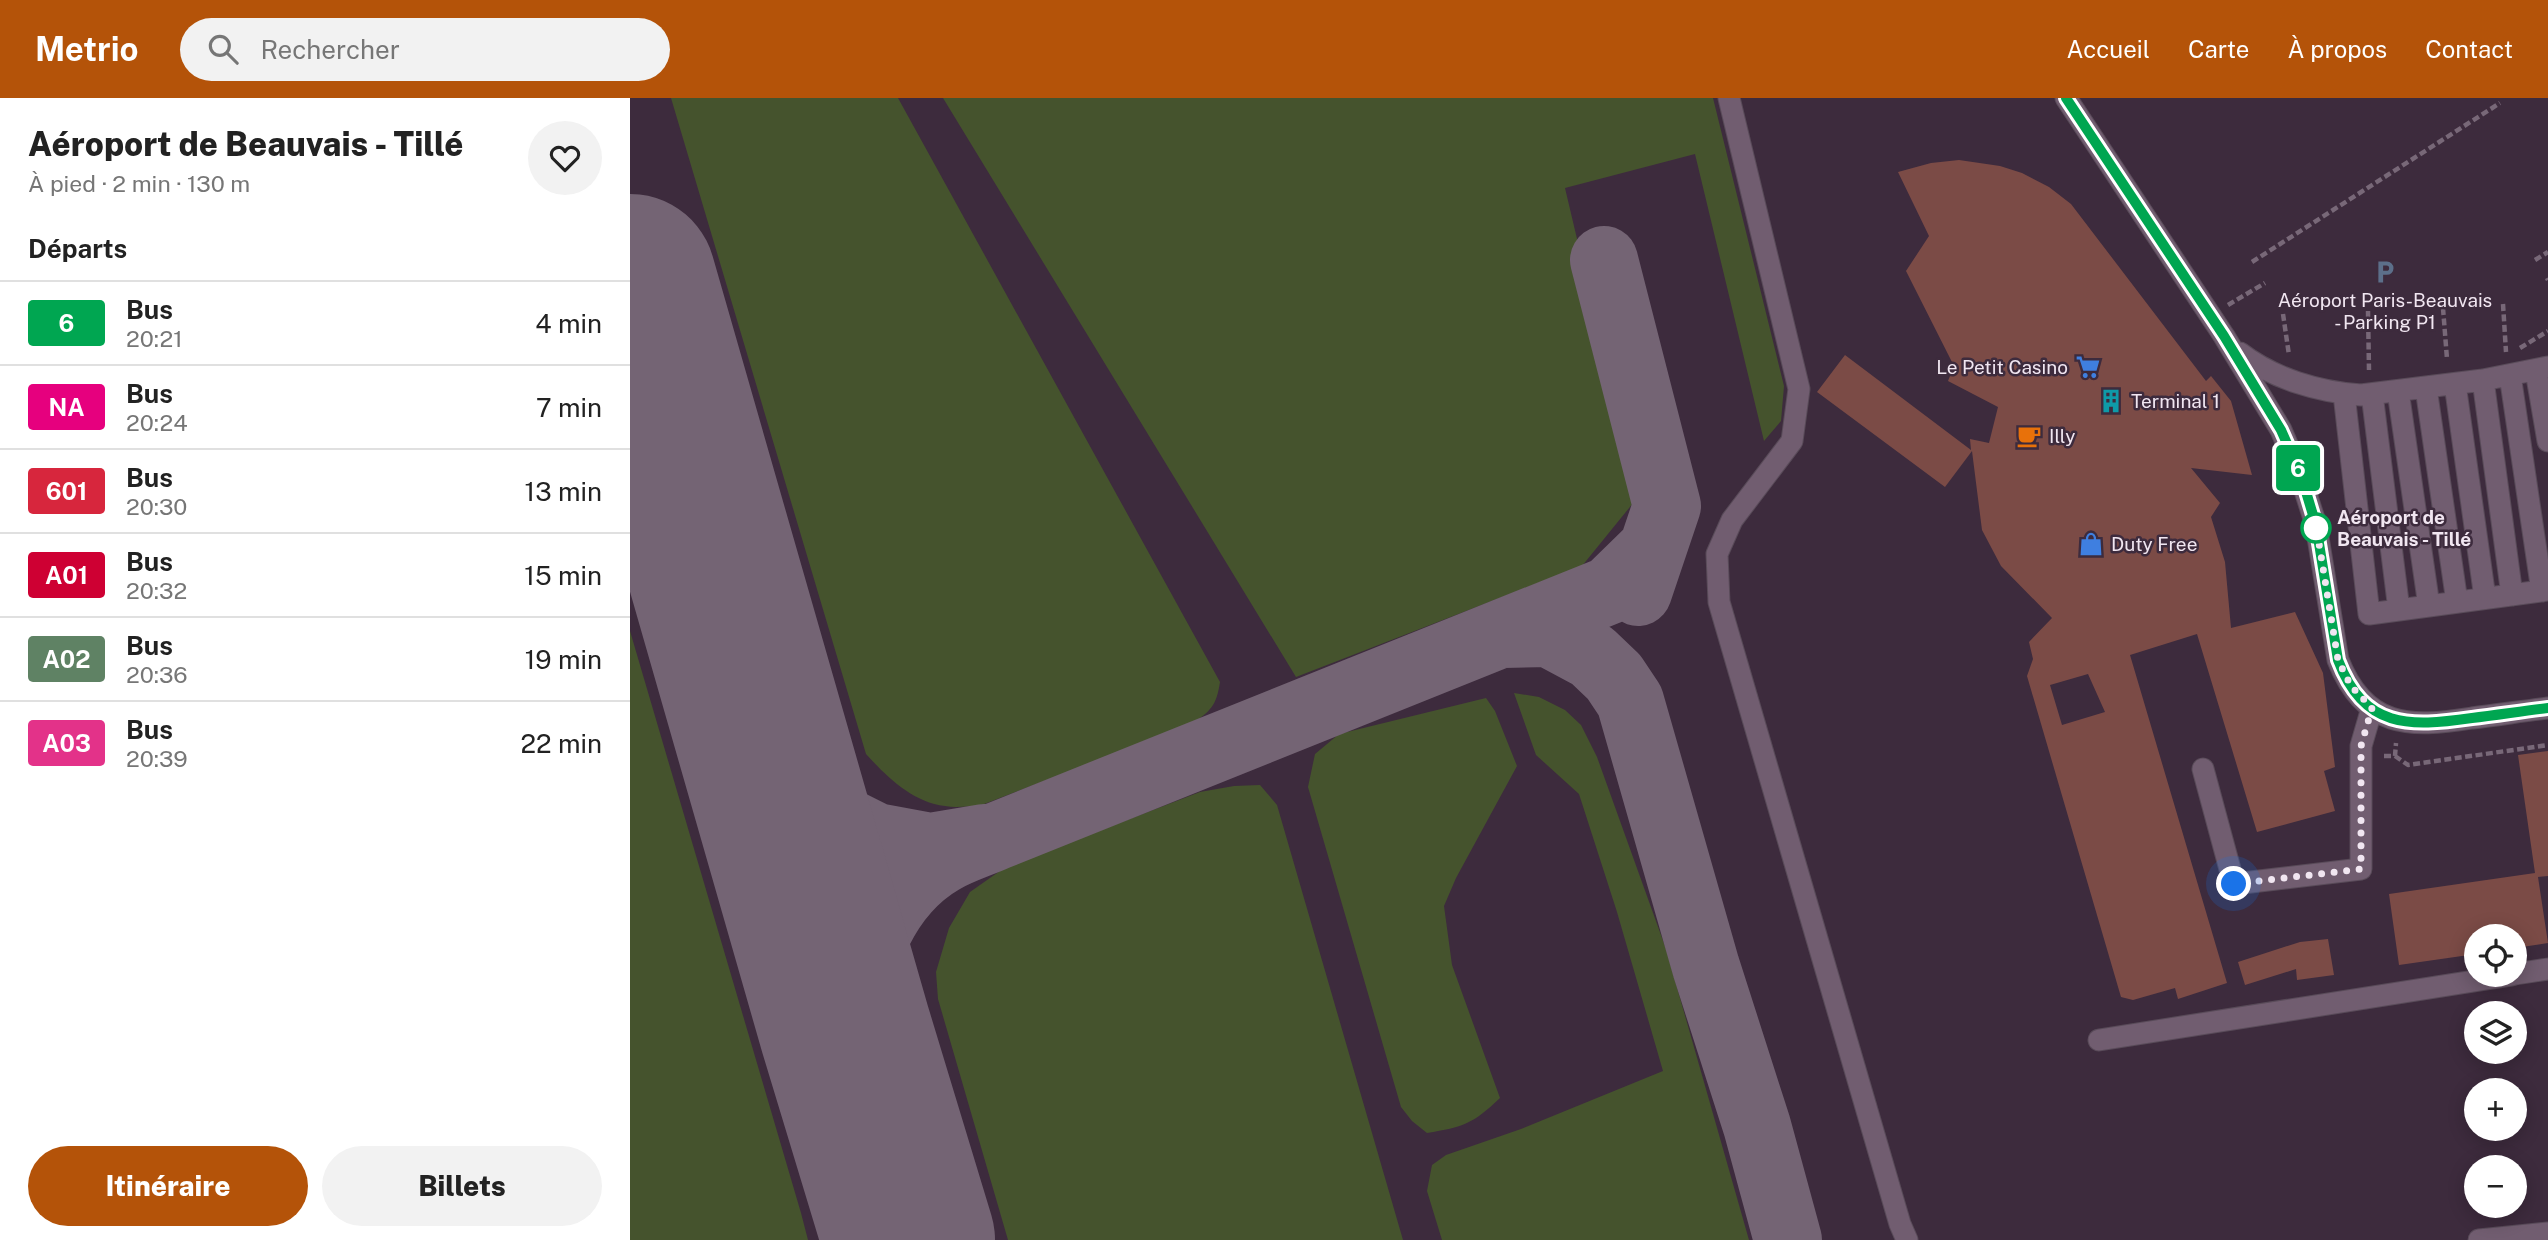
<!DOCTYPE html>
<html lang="fr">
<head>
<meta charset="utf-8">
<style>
  :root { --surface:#fff; --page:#f2f2f2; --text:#222; --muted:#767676; --line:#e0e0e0; --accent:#b45309 }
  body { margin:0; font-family:"Public Sans",sans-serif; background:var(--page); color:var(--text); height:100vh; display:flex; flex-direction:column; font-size:26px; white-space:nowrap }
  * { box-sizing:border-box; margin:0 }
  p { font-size:23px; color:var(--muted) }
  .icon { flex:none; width:38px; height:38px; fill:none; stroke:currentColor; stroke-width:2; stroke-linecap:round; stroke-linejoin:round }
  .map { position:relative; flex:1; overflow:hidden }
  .side { display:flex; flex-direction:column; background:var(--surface); width:630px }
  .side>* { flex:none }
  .badge { padding:0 14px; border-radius:5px; font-size:24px; line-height:46px }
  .fabs { position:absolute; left:1834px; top:826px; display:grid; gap:14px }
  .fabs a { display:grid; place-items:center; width:63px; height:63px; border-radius:50%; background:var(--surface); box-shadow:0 4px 18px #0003; font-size:35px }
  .you { position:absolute; width:35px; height:35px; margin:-18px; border:5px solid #fff; border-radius:50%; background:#1a73e8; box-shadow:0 0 0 10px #1a73e833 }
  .map>.badge { position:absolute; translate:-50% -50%; box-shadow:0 0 0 4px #fff }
  h2 { padding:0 28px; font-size:26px; line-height:63px }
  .round { display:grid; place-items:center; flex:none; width:74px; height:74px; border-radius:37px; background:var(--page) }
  .overview { display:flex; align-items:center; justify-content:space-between; height:119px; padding:0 28px }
  h1 { font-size:33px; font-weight:800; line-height:52px }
  .cta { display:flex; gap:14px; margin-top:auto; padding:14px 28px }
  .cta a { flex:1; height:80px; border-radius:42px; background:var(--accent); color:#fff; font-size:28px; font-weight:800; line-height:80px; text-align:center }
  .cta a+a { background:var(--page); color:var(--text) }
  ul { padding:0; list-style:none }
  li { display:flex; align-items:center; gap:21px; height:84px; padding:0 28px; border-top:2px solid var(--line) }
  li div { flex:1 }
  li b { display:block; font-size:26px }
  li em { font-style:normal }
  li .badge { min-width:77px; font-weight:700; text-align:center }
  header { display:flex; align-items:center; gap:42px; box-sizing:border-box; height:98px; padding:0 35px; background:var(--accent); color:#fff }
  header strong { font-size:33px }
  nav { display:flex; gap:38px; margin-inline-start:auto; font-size:24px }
  .search { width:490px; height:63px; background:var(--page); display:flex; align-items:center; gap:18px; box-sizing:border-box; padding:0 24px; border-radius:38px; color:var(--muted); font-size:26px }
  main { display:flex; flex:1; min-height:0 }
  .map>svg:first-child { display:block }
</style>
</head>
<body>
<header>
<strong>Metrio</strong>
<div class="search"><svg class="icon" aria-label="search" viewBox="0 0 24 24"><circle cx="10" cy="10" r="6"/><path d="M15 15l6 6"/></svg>Rechercher</div>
<nav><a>Accueil</a><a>Carte</a><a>À propos</a><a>Contact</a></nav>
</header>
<main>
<section class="side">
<div class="overview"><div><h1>Aéroport de Beauvais - Tillé</h1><p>À pied · 2 min · 130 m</p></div><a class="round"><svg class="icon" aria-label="heart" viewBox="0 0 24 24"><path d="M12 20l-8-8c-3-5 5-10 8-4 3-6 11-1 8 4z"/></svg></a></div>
<h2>Départs</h2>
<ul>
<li><span class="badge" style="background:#00a651;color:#fff">6</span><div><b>Bus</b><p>20:21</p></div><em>4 min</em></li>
<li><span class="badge" style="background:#e6007e;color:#fff">NA</span><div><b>Bus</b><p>20:24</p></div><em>7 min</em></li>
<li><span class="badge" style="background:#d7263d;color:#fff">601</span><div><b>Bus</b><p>20:30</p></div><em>13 min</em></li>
<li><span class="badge" style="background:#ce0033;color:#fff">A01</span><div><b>Bus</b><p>20:32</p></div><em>15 min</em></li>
<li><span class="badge" style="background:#5f8264;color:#fff">A02</span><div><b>Bus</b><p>20:36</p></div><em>19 min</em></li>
<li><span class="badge" style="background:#e33289;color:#fff">A03</span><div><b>Bus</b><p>20:39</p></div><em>22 min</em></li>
</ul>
<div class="cta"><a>Itinéraire</a><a>Billets</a></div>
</section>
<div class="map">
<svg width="1918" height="1142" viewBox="0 0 1918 1142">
  <rect width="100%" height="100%" fill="#3d2b3d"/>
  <path fill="#45532d" d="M41,0H268L590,584C586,609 581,612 561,627L349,708C338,708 326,710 315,708C282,704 257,679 236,656Z
    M313,0H1083L1154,288L1151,323L1134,343L1065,56L935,90L1008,399L952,468L666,579Z
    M0,533L171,1115L178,1142H0Z
    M884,595L909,599L935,612L951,627L967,659L1036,851L1119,1142H812L797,1093L802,1067L816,1057L891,1031L1033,973L987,814L949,696L906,657Z
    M856,600L865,613L887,668L826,780L814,808L822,867L870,1000C843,1026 833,1029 797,1035L782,1023L771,1009L678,689L685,656L709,636Z
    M630,687L647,707L773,1142H378L308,901L306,874L319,830L340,794L377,768L570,694L604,688Z"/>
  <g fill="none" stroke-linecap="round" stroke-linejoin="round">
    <path stroke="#746474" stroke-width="68" d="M974,162L1037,408L1008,494
      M873,536L919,535L962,558L984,579L1000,603L1076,869L1127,1028L1158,1142
      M130,636L163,681L198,715L246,739L300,749L354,740
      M215,931C233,867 250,798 312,762C329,752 349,746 367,738L980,492L1022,451
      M269,1142L275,1130"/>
    <path stroke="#746474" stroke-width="172" d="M0,182L215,931L279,1142"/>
  </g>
  <path fill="#7b4b46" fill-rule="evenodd" d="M1329,62L1370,68L1392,75L1419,89L1441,106L1576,283L1581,278L1601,303L1622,377L1561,370L1590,405L1581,419L1595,464L1601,530L1665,514L1693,575L1705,669L1694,673L1705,713L1627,734L1567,536L1500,557L1597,885L1548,901L1545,890L1503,902L1491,899L1397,578L1403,561L1399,544L1422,520L1371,468L1352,432L1342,353L1315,389L1187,294L1215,257L1341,352L1340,341L1359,345L1368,309L1318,283L1324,268L1276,173L1299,138L1268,74L1301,65ZM1458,576L1475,614L1432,627L1420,587Z
    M1918,653V778L1908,779L1918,845L1885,850V838H1846V856L1769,867L1759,796L1905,775L1888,657Z
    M1698,841L1704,877L1667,882L1666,871L1615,887L1608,864L1670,844Z"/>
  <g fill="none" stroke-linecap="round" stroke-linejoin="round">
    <g stroke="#594b59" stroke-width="23">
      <path id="minor" d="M1099,0L1169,291L1162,343L1102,422L1087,456L1089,504L1270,1126L1277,1142
        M1436,0L1594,238L1651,332L1670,377L1686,427L1708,562C1735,630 1779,630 1842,620C1867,617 1893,613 1918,610
        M1610,255C1644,281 1689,294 1731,297L1853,282L1918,269
        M1906,273L1918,343
        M1880,277L1912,493
        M1853,282L1882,497
        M1825,286L1855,500
        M1796,290L1827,504
        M1768,293L1799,508
        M1714,296L1739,516L1918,492
        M1742,296L1769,512
        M1573,671L1604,786L1731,771V648L1742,610
        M1885,876L1918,871
        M1469,942L1882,877
        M1849,1142L1918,1135"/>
    </g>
    <path stroke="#786878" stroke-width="4.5" stroke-dasharray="7 3.5" stroke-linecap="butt" d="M1905,162L1918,154
      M1622,164L1870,5
      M1917,180L1918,182
      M1873,206L1876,254
      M1598,207L1635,185
      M1813,210L1817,261
      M1738,213L1739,272
      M1653,216L1659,257
      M1890,250L1918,233
      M1754,658H1765L1766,645
      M1765,658L1778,667L1918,647"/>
    <use href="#minor" stroke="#715d70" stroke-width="21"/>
  </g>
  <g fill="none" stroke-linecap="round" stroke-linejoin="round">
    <g stroke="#fff" stroke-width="16">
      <path id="line" d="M1436,0L1594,238L1651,332L1671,377L1686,427L1708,562C1734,631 1779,629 1842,620C1867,617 1893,613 1918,610"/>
    </g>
    <use href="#line" stroke="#00a651" stroke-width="10"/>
    <path stroke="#f1e6f1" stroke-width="7" stroke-dasharray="0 12.6" d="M1604,786L1731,771V648L1742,610L1721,588L1708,562L1686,427V430"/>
  </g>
  <defs>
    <g id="parking-bare" transform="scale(1.89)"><path d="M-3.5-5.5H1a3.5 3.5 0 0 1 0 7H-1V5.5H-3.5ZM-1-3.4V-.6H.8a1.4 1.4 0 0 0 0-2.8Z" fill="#5c6f8a" stroke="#3d2b3d" stroke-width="2.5" paint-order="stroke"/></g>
    <g id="supermarket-bare" transform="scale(1.89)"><path d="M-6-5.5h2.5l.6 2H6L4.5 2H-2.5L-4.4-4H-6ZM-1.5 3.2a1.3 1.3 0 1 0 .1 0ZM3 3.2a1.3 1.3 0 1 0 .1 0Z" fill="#3f7fe0" stroke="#3d2b3d" stroke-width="2.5" paint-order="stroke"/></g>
    <g id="building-bare" transform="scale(1.89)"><path d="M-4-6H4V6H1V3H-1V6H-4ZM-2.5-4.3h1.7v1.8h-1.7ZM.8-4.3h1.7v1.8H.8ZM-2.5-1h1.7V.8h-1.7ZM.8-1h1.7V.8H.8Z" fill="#0f9aa8" stroke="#3d2b3d" stroke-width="2.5" paint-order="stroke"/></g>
    <g id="cafe-bare" transform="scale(1.89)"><path d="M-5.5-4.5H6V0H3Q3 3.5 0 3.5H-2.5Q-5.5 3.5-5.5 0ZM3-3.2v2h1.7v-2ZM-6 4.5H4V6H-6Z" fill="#e8710a" stroke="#3d2b3d" stroke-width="2.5" paint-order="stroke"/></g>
    <g id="shop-bare" transform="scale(1.89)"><path d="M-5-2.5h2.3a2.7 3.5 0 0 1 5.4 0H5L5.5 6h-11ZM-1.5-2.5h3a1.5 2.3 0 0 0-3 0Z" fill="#3f7fe0" stroke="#3d2b3d" stroke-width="2.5" paint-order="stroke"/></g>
  </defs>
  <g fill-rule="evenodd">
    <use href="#parking-bare" x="1755" y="174"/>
    <use href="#supermarket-bare" x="1458" y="269"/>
    <use href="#building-bare" x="1481" y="303"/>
    <use href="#cafe-bare" x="1399" y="338"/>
    <use href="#shop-bare" x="1461" y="446"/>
  </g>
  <circle fill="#fff" stroke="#00a651" stroke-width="3.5" cx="1686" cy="430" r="14"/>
  <g text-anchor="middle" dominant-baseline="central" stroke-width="5" stroke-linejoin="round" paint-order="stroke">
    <g font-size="19" fill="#f1e6f1" stroke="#3d2b3d" text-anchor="start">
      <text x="1755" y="202" text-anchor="middle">Aéroport Paris-Beauvais<tspan x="1755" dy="22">- Parking P1</tspan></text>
      <text x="1438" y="269" text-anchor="end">Le Petit Casino</text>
      <text x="1501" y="303">Terminal 1</text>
      <text x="1419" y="338">Illy</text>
      <text x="1481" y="446">Duty Free</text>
    </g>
    <g font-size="19" font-weight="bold" fill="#f1e6f1" stroke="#3d2b3d" text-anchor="start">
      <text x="1707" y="419">Aéroport de<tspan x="1707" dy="22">Beauvais - Tillé</tspan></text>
    </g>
  </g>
</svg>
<div class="fabs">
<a><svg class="icon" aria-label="locate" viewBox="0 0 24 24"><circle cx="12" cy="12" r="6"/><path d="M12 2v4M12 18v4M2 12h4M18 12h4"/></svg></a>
<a><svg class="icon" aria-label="layers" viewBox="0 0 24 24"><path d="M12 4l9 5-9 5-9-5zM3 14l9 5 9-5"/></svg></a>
<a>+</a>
<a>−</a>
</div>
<div class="you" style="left:1604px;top:786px"></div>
<b class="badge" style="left:1668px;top:370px;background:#00a651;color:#fff">6</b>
</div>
</main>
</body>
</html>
